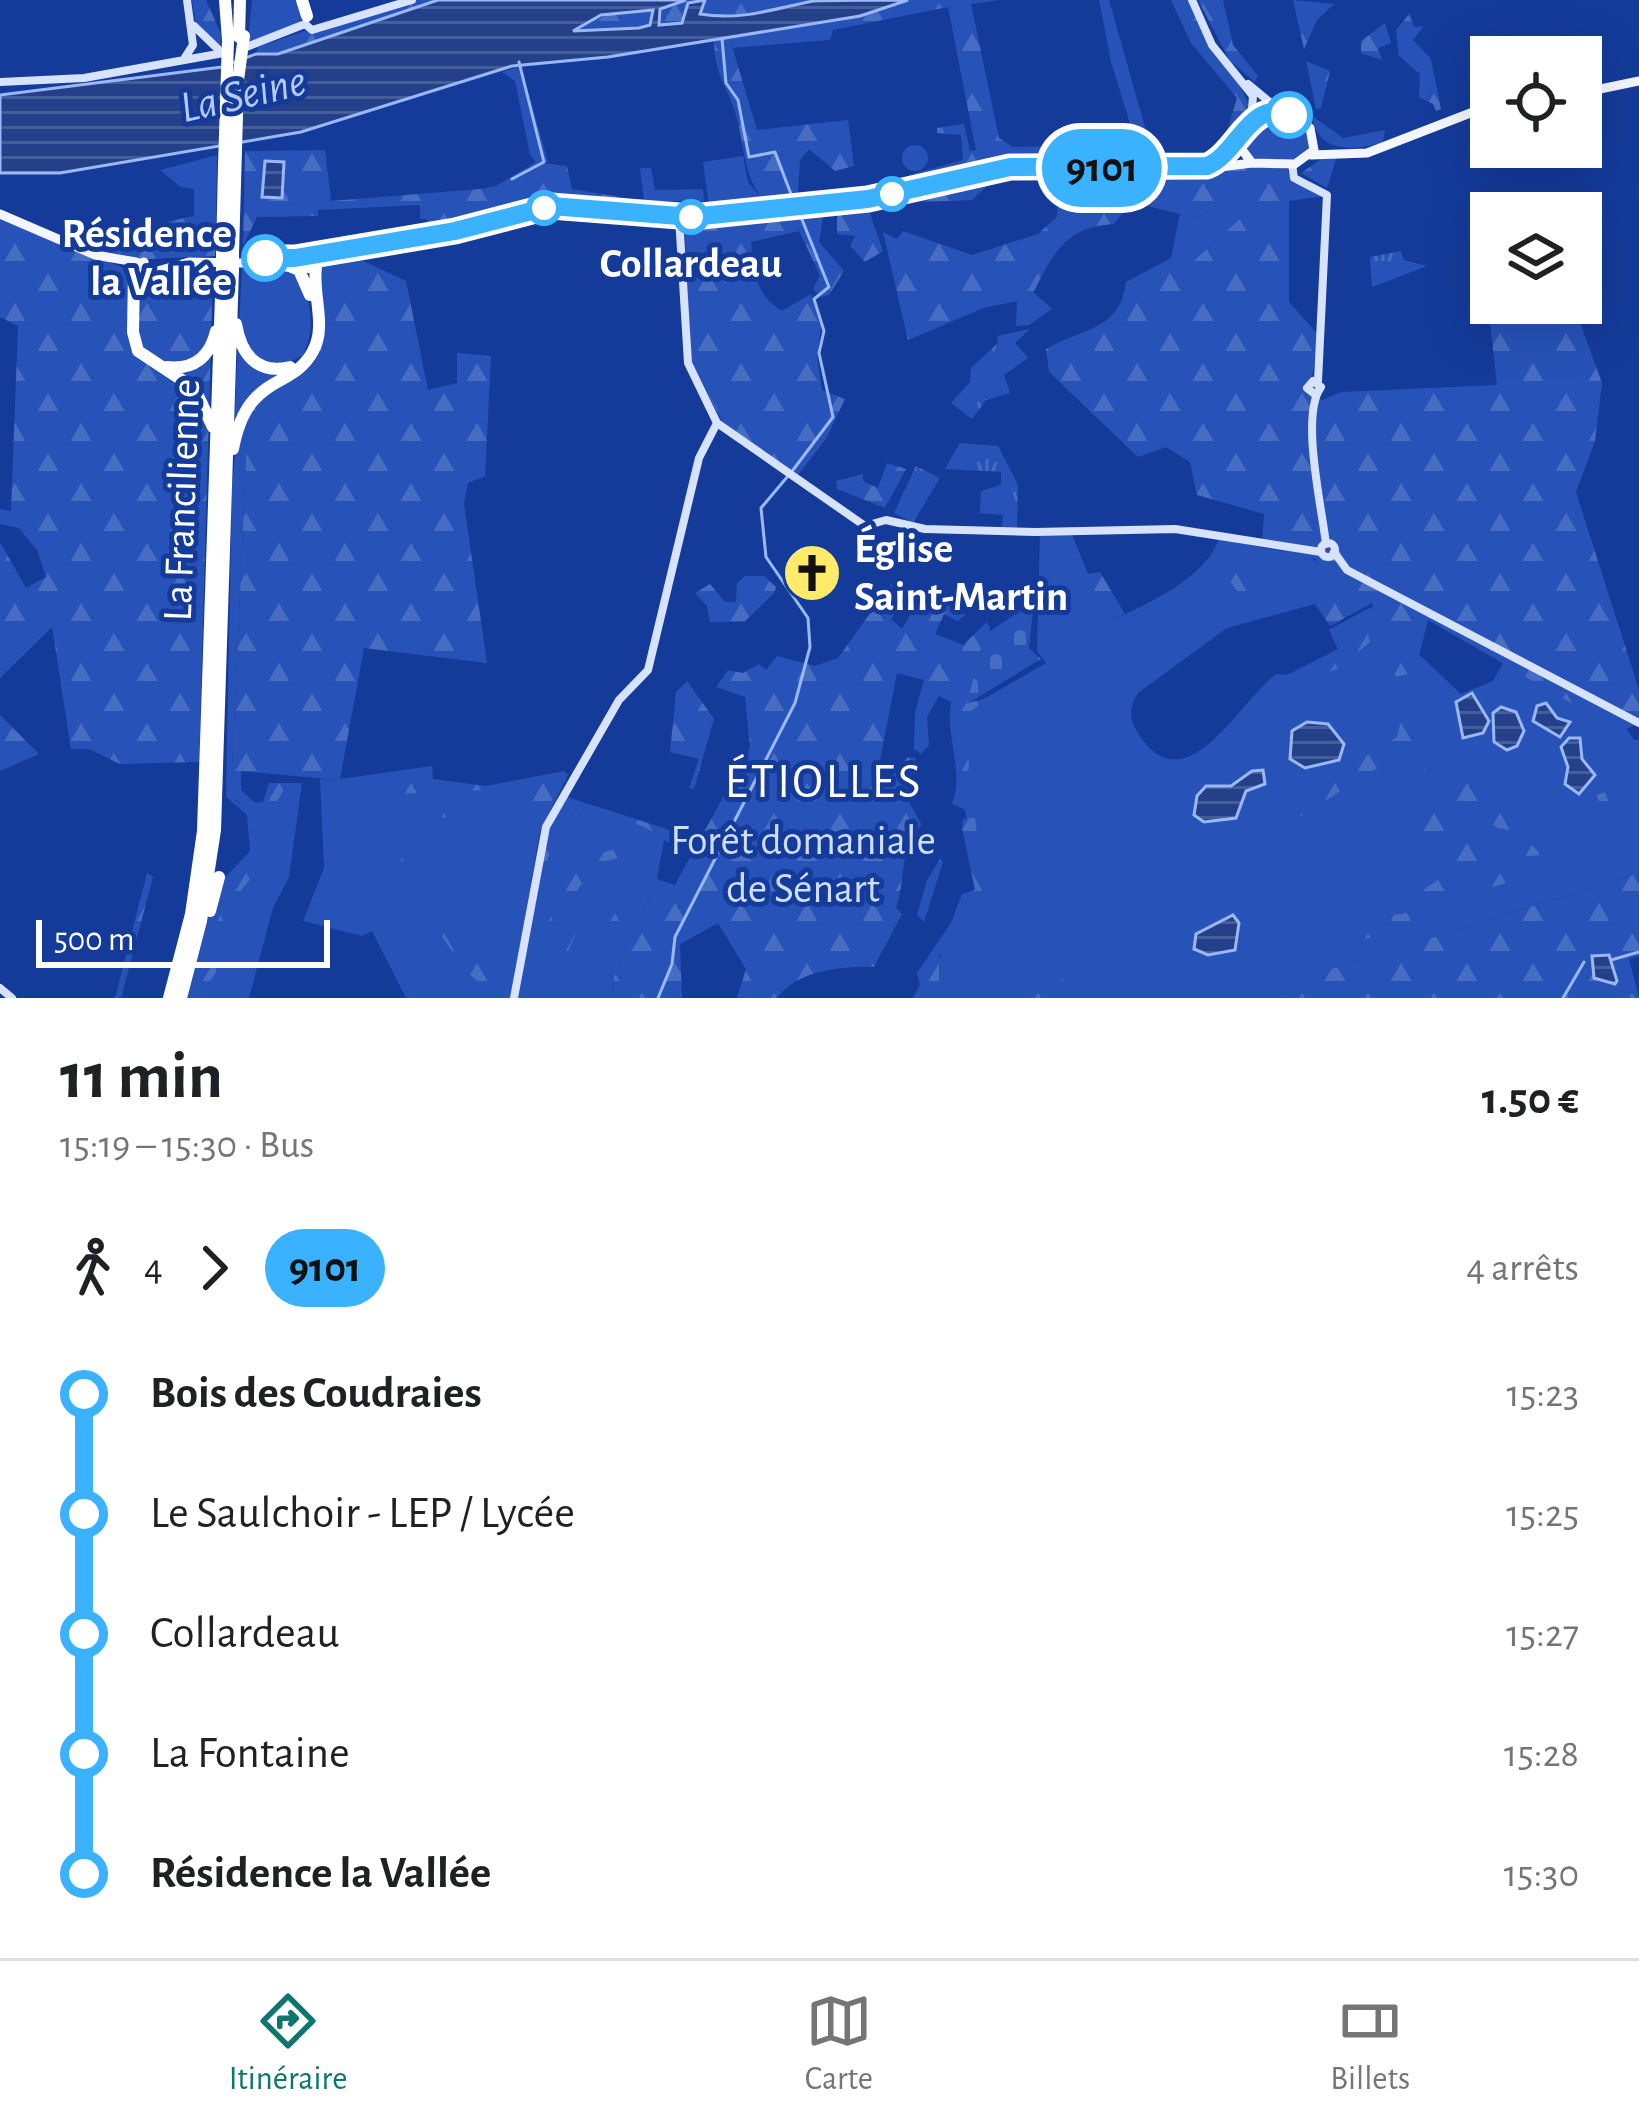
<!DOCTYPE html>
<html lang="fr">
<head>
<meta charset="utf-8">
<style>
  :root { --surface:#fff; --page:#f6f6f6; --text:#202124; --muted:#757577; --line:#e0e0e0; --accent:#0f766e }
  body { margin:0; font-family:"Alegreya Sans",sans-serif; background:var(--page); color:var(--text); height:100vh; display:flex; flex-direction:column; font-size:45px; white-space:nowrap }
  * { box-sizing:border-box; margin:0 }
  p { font-size:39px; color:var(--muted) }
  .icon { flex:none; width:66px; height:66px; fill:none; stroke:currentColor; stroke-width:2; stroke-linecap:round; stroke-linejoin:round }
  .map { position:relative; height:998px; overflow:hidden }
  .panel { display:flex; flex-direction:column; background:var(--surface); flex:1 }
  .panel>* { flex:none }
  .badge { padding:0 24px; border-radius:39px; font-size:42px; line-height:78px }
  .controls { position:absolute; left:1470px; top:36px; display:grid; gap:24px }
  .controls a { display:grid; place-items:center; width:132px; height:132px; border-radius:0px; background:var(--surface); box-shadow:0 12px 48px #0002; font-size:60px }
  .scale { position:absolute; left:36px; bottom:30px; width:294px; box-sizing:border-box; padding-left:12px; border:6px solid #fff; border-top:0; font-size:33px; line-height:42px; white-space:nowrap; color:#fff; -webkit-text-stroke:9px #143b9a; paint-order:stroke }
  .map>.badge { position:absolute; translate:-50% -50%; box-shadow:0 0 0 6px #fff }
  .legs { display:flex; align-items:center; gap:18px; height:132px; padding:0 60px; font-size:39px }
  .legs p { margin-inline-start:auto }
  .head { display:flex; align-items:center; justify-content:space-between; height:204px; padding:0 60px }
  h1 { font-size:66px; font-weight:700; line-height:90px }
  ul { padding:0 60px; list-style:none }
  li { display:flex; align-items:center; gap:42px; height:120px; font-size:45px }
  li i { display:grid; place-items:center; width:18px; height:100%; margin:0 15px; background:currentColor }
  li i::after { content:''; width:30px; height:30px; margin:-15px; border:9px solid; border-radius:50%; background:var(--surface) }
  li p { margin-inline-start:auto }
  li:first-child i { background:linear-gradient(#0000 50%,currentColor 0) }
  li:last-child i { background:linear-gradient(currentColor 50%,#0000 0) }
  .menu { display:flex; justify-content:space-around; align-items:center; height:168px; border-top:3px solid var(--line); background:var(--surface); font-size:33px; color:var(--muted) }
  .menu a { display:grid; justify-items:center; gap:6px }
  .menu .active { color:var(--accent) }
  .map>svg:first-child { display:block }
</style>
</head>
<body>
<div class="map">
<svg width="1639" height="998" viewBox="0 0 1639 998">
  <defs>
    <pattern id="forest-firs" width="22" height="20" patternUnits="userSpaceOnUse" patternTransform="scale(3)"><rect width="22" height="20" fill="#2753b8"/><path d="M5 1l3.5 6h-7zM16 11l3.5 6h-7z" fill="#476dc3"/></pattern>
    <pattern id="cemetery-stones" width="16" height="16" patternUnits="userSpaceOnUse" patternTransform="scale(3)"><rect width="16" height="16" fill="#2753b8"/><path d="M2 7V4a2 2 0 0 1 4 0v3zM10 15v-3a2 2 0 0 1 4 0v3z" fill="#476dc3"/></pattern>
    <pattern id="park-tufts" width="24" height="20" patternUnits="userSpaceOnUse" patternTransform="scale(3)"><rect width="24" height="20" fill="#2753b8"/><path d="M3 7l-1-3M5 7V3M7 7l1-3M15 17l-1-3M17 17v-4M19 17l1-3" fill="none" stroke="#476dc3"/></pattern>
    <pattern id="water-rules" width="6" height="5" patternUnits="userSpaceOnUse" patternTransform="scale(3)"><rect width="6" height="5" fill="#244088"/><path d="M0 2.5h6" fill="none" stroke="#455d9a"/></pattern>
  </defs>
  <rect width="100%" height="100%" fill="#143b9a"/>
  <path fill="#2753b8" d="M252,0H296L304,12L300,23L248,44Z
    M1099,0H1109L1154,159L1208,156L1227,131L1233,144C1211,183 1127,165 1088,165L1090,159H1141L1111,62Z
    M790,26L830,40L733,48L729,36Z
    M523,66L522,70L548,162H536L530,155L515,81L502,72Z
    M1276,115L1307,128L1310,150L1295,161L1250,158L1244,136L1256,120Z
    M1312,116L1343,138L1385,130L1383,142C1354,152 1317,153 1312,116Z
    M902 158a13 13 0 1 1 26 0a13 13 0 1 1-26 0Z
    M217,155L216,221L202,224L194,216V189L181,187L160,170Z
    M743,156L748,182L766,204L710,214L703,162Z
    M640,168H651L655,190L703,189L704,201H644Z
    M1246,189L1241,218L1187,267L1171,258L1180,213L1197,218Z
    M284,264L297,270C310,298 317,325 303,355L280,367L254,359L239,326L242,267Z
    M1033,292L1052,309L1029,325L1016,326L1017,301Z
    M238,342L243,354L285,370L252,394L234,427Z
    M248,415L232,770L236,801L257,812L282,783H302L289,877L273,908L249,998H187L217,886L250,851L247,815L226,797L232,486L236,447Z
    M1071,532L1088,574L1100,572L1115,603L1109,622C1146,604 1204,580 1219,539L1311,557L1330,576V589L1315,604L1227,628L1138,693C1131,705 1128,714 1135,728C1183,813 1238,702 1276,674L1290,675L1338,649L1329,630L1390,598L1409,645L1461,694L1493,681L1506,658L1618,716L1634,740H1639V873L1278,986L1283,998H915L981,889L961,791L970,707L1046,663L1037,651L1040,535Z
    M564,771L568,775L540,831L511,998H406L372,931L362,936L303,921L324,868L320,779L485,786Z
    M564,796L665,834L657,879L614,977L613,998H518L544,846Z"/>
  <path fill="url(#forest-firs)" d="M192,0H206L221,34L220,50L196,26Z
    M415,0H438L278,54H256L258,47L305,31L315,33Z
    M686,0H696L688,4L683,23L657,25L660,9Z
    M705,0H816C777,13 740,21 700,14Z
    M908,0H999L971,4L999,138L1013,147L1083,145L1088,165L1021,159L910,184L909,175L963,160L961,135L937,133V128L964,124L970,151L976,150L948,7L833,30L830,40L790,26L860,16Z
    M1171,0H1190C1202,45 1238,70 1249,107L1232,138L1227,131L1237,98L1191,43Z
    M1198,0H1223L1233,45L1258,76L1255,82L1230,61Z
    M1293,0L1334,4L1317,20L1304,49Z
    M620,11H653L650,25L639,28L573,34L577,26Z
    M1410,13L1414,27L1424,26L1413,40L1431,59L1441,109L1436,111L1433,104L1419,97L1420,74L1399,56L1396,30Z
    M1385,23L1391,43L1378,48L1382,60L1361,53V41Z
    M729,36L757,130L848,120L854,166L835,171L809,149L800,160L797,206L766,204C740,173 746,140 732,103C721,75 715,73 714,39Z
    M1306,61L1330,71L1321,108L1316,109Z
    M325,150L331,201L480,189L496,186L536,162L567,166L572,189L644,201L646,212L562,201L430,232L427,219H420V205L318,210V216L257,217L243,246L245,151Z
    M1326,156H1337L1327,188L1301,173Z
    M1242,166L1287,169L1292,182L1325,196L1289,201V302L1320,337L1312,376L1302,390L1322,400L1341,392L1497,385L1486,286L1491,285V303H1573L1602,383L1595,441L1576,492L1639,690V723L1621,732L1428,620L1415,672L1396,677L1388,656L1395,631L1388,620L1376,617L1372,603L1330,626L1315,604L1330,588V577L1316,566V559L1262,546L1264,514L1197,495L1190,462L1166,447L1138,457L1049,372L1046,349C1084,327 1120,331 1126,282L1171,258L1188,266L1241,218L1245,190L1197,218L1131,202L1114,224C1062,227 1052,257 1030,299L986,307L908,340L883,232L897,239L903,231L972,255L1038,234L1057,217L1060,170Z
    M1002,172L972,200L927,202L900,196Z
    M867,205L883,251L865,262L850,246L855,236L837,234V208Z
    M824,210L819,242L844,271L829,295L821,297L813,289L820,275L799,231L751,242C754,272 755,294 782,311L811,294L821,328L817,357L822,390L845,399L826,439L797,476L723,423L689,357L685,225Z
    M194,216L202,223L216,221L215,256L128,260L91,249L140,227Z
    M0,218L126,269L130,281H149L162,271L213,267L199,762L120,764L89,749H71L52,627L0,678V542L26,588L46,577L37,550L19,528L0,524V509L11,511L18,326L0,317Z
    M342,251L406,281L428,390L457,383V353L491,356L485,476L468,483L464,504L487,663L364,648L340,779L432,766L433,779L485,786L567,774L542,818L527,885L526,824L512,810L526,808L534,788L392,794L339,780L241,771V790L255,803L263,802L269,783H288L266,819L258,870L242,889L215,974L197,998L227,889L252,860L259,817L234,798L232,770L248,415L261,397L318,354L321,268Z
    M887,463L906,469L885,508L837,489L836,481L863,474V481L878,488Z
    M1230,567H1238L1252,583L1276,577L1259,585L1253,600H1244L1226,576Z
    M1100,572L1125,614L1109,622L1076,609L1088,575Z
    M745,576H764L776,587L774,593L744,622H710L707,606L695,593L710,584L725,602H736L737,583Z
    M891,584L906,597L891,619L902,629L916,605H929L937,589L945,590L965,615L958,621L944,614L935,634L963,645L987,622L990,628L968,703L991,697L1038,668C1033,685 1010,696 995,704L990,698L972,710L966,810L952,804C965,770 945,739 951,702L939,696L927,717L929,745L921,754L914,749L915,713L924,680L897,673L878,771L888,780L908,757L916,758L906,797L922,825C899,843 906,881 896,908L902,914L874,967C842,966 798,970 777,998H737L746,969L718,923L680,944L682,998H613L614,977L657,879L675,885L750,748L745,697L716,687L728,670L743,673L759,664L766,670L777,656L815,666L838,658Z
    M1369,608L1372,617L1365,625L1370,642L1340,667L1286,692L1287,675L1338,649L1329,630Z
    M687,681L714,719L694,789L689,788L699,759L670,752L676,692Z
    M0,715L39,754L0,771Z
    M1402,715C1424,740 1427,802 1449,830L1507,840L1520,847L1531,844L1542,855L1427,865L1401,817L1421,806L1417,782L1398,755L1285,826L1273,825L1296,800L1397,737Z
    M1444,738L1453,742L1465,763C1490,769 1515,791 1519,819L1533,821L1546,836L1498,828L1454,805L1438,745Z
    M1605,792L1621,835L1624,875H1616L1613,866L1597,795Z
    M564,796L670,830L672,836L668,843C647,821 599,812 570,815C548,829 546,881 536,907L541,851Z
    M490,802L478,815L438,818L432,825L415,826L401,842L403,862L391,871C395,860 392,853 394,843C400,812 465,810 490,802Z
    M975,818L986,899L949,952L939,955V981L926,998H913L920,985L917,973L951,923L962,894L975,890L962,828L963,819Z
    M616,848C629,849 646,856 644,871L636,870L627,855L607,861C601,894 578,924 566,957L560,955L576,910L600,871L592,868L539,949L554,907L585,860Z
    M940,859L943,862L924,922L917,915L927,880Z
    M1554,869L1427,906L1398,931L1345,944L1337,940C1347,934 1360,921 1371,917C1392,910 1411,925 1420,892L1438,880Z
    M147,873L153,877L121,998H115Z
    M396,873L407,877L488,974L502,971L505,958H514L504,989L492,993L468,973Z
    M1639,873V956L1629,959L1639,998H1283L1277,986Z
    M630,885C631,923 596,953 598,998H581L583,972Z
    M1037,956L1081,998H1006Z"/>
  <path fill="url(#cemetery-stones)" d="M1034,602L1029,648L1041,659L967,704L984,635Z"/>
  <path fill="url(#park-tufts)" d="M1401,251L1404,260L1427,266L1372,287L1370,257Z
    M1030,329L1015,343L1028,358L1004,375L1010,393L986,400L972,419L951,403L970,382L971,368L998,343L997,336Z
    M960,443L998,446L1018,485L1017,527H1002L1003,515L980,513L981,491L1001,485V472L945,469Z
    M916,466L940,478L913,523L894,513Z"/>
  <path fill="url(#water-rules)" stroke="#9ab7f6" stroke-width="3" fill-rule="evenodd" d="M438,0H686L660,9L659,25L682,23L688,3L705,0L700,14C741,21 773,9 813,1C842,0 878,0 908,0L860,16L608,57L512,66L301,132L60,173H0V95L222,67L256,54H278ZM653,10L650,25L639,28L573,31L601,15Z
    M265,161L284,162L282,198L262,197Z
    M1472,693L1489,721L1483,733L1463,738L1456,702Z
    M1546,703L1557,718L1570,722L1560,737L1533,721L1537,706Z
    M1501,707L1516,712L1524,731L1517,746L1507,750L1494,742L1493,713Z
    M1307,722L1328,724L1344,744L1339,760L1305,768L1290,759L1292,731Z
    M1569,738H1580L1582,759L1595,775L1579,794L1565,784L1568,767L1561,747Z
    M1263,770L1265,784L1246,791L1236,818L1204,822L1194,815L1197,796L1206,786H1231L1252,771Z
    M1233,915L1239,923L1235,950L1208,955L1194,949L1196,934Z
    M1609,955L1617,981L1615,984L1594,978L1592,956Z"/>
  <g fill="none" stroke-linecap="round" stroke-linejoin="round">
    <path stroke="#9ab7f6" stroke-width="3" d="M722,39L726,83L738,100L749,157L775,152L794,202
      M512,179L544,162L519,62
      M793,470L833,417L819,353L824,331L814,299L829,287L799,212
      M1611,960L1639,952
      M658,998L672,964L675,937L795,703L810,647L808,618L766,557L761,508L788,476
      M1563,998L1584,962"/>
    <path stroke="#d7e2fd" stroke-width="8" d="M1192,0L1212,45L1253,96L1251,121
      M305,24L312,30L412,0
      M194,26L222,53
      M244,48L305,24
      M184,59L193,45L187,0
      M0,82L84,78L229,52
      M1248,84L1278,109
      M1292,164L1294,178L1327,195L1318,381
      M679,217L688,363L717,423L865,526L886,520L925,529L1035,532L1175,529L1321,552
      M1316,395L1307,388L1313,381L1321,387C1300,415 1322,508 1326,544
      M1321 550a7 7 0 1 1 14 0a7 7 0 1 1-14 0Z
      M1334,552L1347,570L1639,723
      M0,988L12,998
      M514,998L546,827L619,700L648,670L699,458L717,423"/>
    <path stroke="#f4f6ff" stroke-width="9" d="M1581,93L1639,81
      M1279,110L1310,128L1314,150L1295,164L1252,163L1240,147C1242,124 1257,113 1279,110Z
      M1311,155L1367,153L1491,105
      M0,214L95,255L136,262
      M303 261a8 8 0 1 1 16 0a8 8 0 1 1-16 0Z
      M312,253L455,231L551,206L711,216L867,199L1010,167L1204,169L1252,163
      M146,272L144,262L133,265L140,276L189,262L303,264"/>
    <path stroke="#fff" stroke-width="12" d="M225,0L228,40
      M302,0L307,16
      M239,37L240,0
      M222,252L224,166
      M233,253L238,80
      M275,260L299,270L310,295
      M134,273L133,332L138,351L194,388L213,427
      M236,324C241,354 257,375 290,367
      M167,367C194,370 210,357 216,331
      M233,449C247,372 292,391 313,351C327,326 312,294 316,267
      M210,911L219,877
      M169,998L191,914L203,831L222,267
      M181,998L201,921L215,830L233,268"/>
    <path stroke="#fff" stroke-width="12" d="M238,80L244,36
      M224,166L228,40
      M222,267V252
      M233,268V253"/>
  </g>
  <g fill="none" stroke-linecap="round" stroke-linejoin="round">
    <g stroke="#fff" stroke-width="27">
      <path id="line-1" d="M265,258H295L455,231L551,206L692,217L868,199L1010,167L1207,166C1238,154 1250,98 1289,115"/>
    </g>
    <use href="#line-1" stroke="#3bb2ff" stroke-width="18"/>
  </g>
  <defs>
    <g id="church-disc" transform="scale(3)"><circle r="9.5" fill="#ffea6a" stroke="#143b9a"/><path d="M-1.2-6h2.4v3.5h3.3v2.4h-3.3V6h-2.4V-.1h-3.3v-2.4h3.3Z" fill="#111"/></g>
  </defs>
  <g fill-rule="evenodd">
    <use href="#church-disc" x="812" y="573"/>
  </g>
  <g fill="#fff" stroke="#3bb2ff" stroke-width="6">
    <circle cx="1289" cy="115" r="21"/>
    <circle cx="892" cy="194" r="15"/>
    <circle cx="544" cy="208" r="15"/>
    <circle cx="691" cy="217" r="15"/>
    <circle cx="265" cy="258" r="21"/>
  </g>
  <g text-anchor="middle" dominant-baseline="central" stroke-width="10" stroke-linejoin="round" paint-order="stroke">
    <g font-size="42" font-weight="bold" fill="#fff" stroke="#143b9a" text-anchor="end">
      <text x="232" y="234">Résidence<tspan x="232" dy="48">la Vallée</tspan></text>
      <text x="691" y="264" text-anchor="middle">Collardeau</text>
    </g>
    <g font-size="42" fill="#fff" stroke="#143b9a">
      <text transform="translate(182 500) rotate(-88)">La Francilienne</text>
    </g>
    <g font-size="42" font-weight="bold" fill="#fff" stroke="#143b9a" text-anchor="start">
      <text x="854" y="549">Église<tspan x="854" dy="48">Saint-Martin</tspan></text>
    </g>
    <g font-size="42" fill="#d0defd" stroke="#143b9a">
      <text x="803" y="841">Forêt domaniale<tspan x="803" dy="48">de Sénart</tspan></text>
    </g>
    <g font-size="45" font-style="italic" fill="#b4caf9" stroke="#143b9a">
      <text transform="translate(243 95) rotate(-13)">La Seine</text>
    </g>
    <g font-size="48" letter-spacing="3" fill="#fff" stroke="#143b9a">
      <text x="824" y="783">ÉTIOLLES</text>
    </g>
  </g>
</svg>
<div class="controls">
<a><svg class="icon" aria-label="locate" viewBox="0 0 24 24"><circle cx="12" cy="12" r="6"/><path d="M12 2v4M12 18v4M2 12h4M18 12h4"/></svg></a>
<a><svg class="icon" aria-label="layers" viewBox="0 0 24 24"><path d="M12 4l9 5-9 5-9-5zM3 14l9 5 9-5"/></svg></a>
</div>
<div class="scale">500 m</div>
<b class="badge" style="left:1102px;top:168px;background:#3bb2ff;color:#111">9101</b>
</div>
<section class="panel">
<div class="head"><div><h1>11 min</h1><p>15:19 – 15:30 · Bus</p></div><b>1.50 €</b></div>
<div class="legs"><svg class="icon" aria-label="walk" viewBox="0 0 24 24"><circle cx="13" cy="4" r="2"/><path d="M13 8l-2 6 4 7M11 14l-3 7M7 12l3-4h3l4 4"/></svg>4<svg class="icon" aria-label="forward" viewBox="0 0 24 24"><path d="M9 5l7 7-7 7"/></svg><b class="badge" style="background:#3bb2ff;color:#111">9101</b><p>4 arrêts</p></div>
<ul>
<li><i style="color:#3bb2ff"></i><b>Bois des Coudraies</b><p>15:23</p></li>
<li><i style="color:#3bb2ff"></i><span>Le Saulchoir - LEP / Lycée</span><p>15:25</p></li>
<li><i style="color:#3bb2ff"></i><span>Collardeau</span><p>15:27</p></li>
<li><i style="color:#3bb2ff"></i><span>La Fontaine</span><p>15:28</p></li>
<li><i style="color:#3bb2ff"></i><b>Résidence la Vallée</b><p>15:30</p></li>
</ul>
</section>
<nav class="menu">
<a class="active"><svg class="icon" aria-label="directions" viewBox="0 0 24 24"><path d="M12 3l9 9-9 9-9-9zM9 14v-3h6M13 9l2 2-2 2"/></svg>Itinéraire</a>
<a><svg class="icon" aria-label="map" viewBox="0 0 24 24"><path d="M3 6l6-2 6 2 6-2v14l-6 2-6-2-6 2zM9 4v14M15 6v14"/></svg>Carte</a>
<a><svg class="icon" aria-label="tickets" viewBox="0 0 24 24"><path d="M3 7h18v10H3zM15 7v10"/></svg>Billets</a>
</nav>
</body>
</html>
